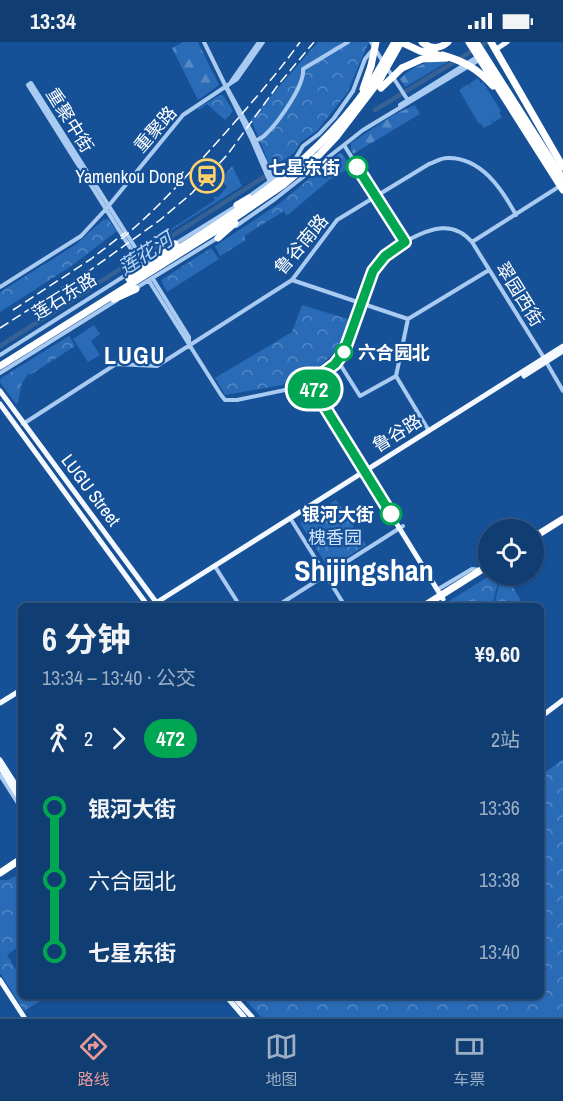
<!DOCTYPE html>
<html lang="zh">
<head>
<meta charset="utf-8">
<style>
  :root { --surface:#103d72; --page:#194477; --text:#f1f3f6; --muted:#9caec4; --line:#305684; --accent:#e69b98 }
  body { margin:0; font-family:"Archivo Narrow","Noto Sans SC",sans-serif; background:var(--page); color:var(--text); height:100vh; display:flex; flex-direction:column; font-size:22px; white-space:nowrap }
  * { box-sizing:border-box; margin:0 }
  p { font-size:20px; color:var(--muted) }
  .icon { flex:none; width:33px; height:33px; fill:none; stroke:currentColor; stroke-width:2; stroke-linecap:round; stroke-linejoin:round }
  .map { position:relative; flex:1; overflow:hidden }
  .details { position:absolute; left:18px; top:561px; width:526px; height:396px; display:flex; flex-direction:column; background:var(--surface); border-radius:9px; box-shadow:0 2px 4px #0004,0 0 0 2px var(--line) }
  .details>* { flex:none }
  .badge { padding:0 12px; border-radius:20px; font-size:21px; line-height:39px }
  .buttons { position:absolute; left:478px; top:477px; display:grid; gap:12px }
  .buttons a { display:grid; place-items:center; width:66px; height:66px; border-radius:50%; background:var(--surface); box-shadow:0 2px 4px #0004,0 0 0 2px var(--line); font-size:30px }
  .map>.badge { position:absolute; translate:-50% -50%; box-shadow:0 0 0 3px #fff }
  .legs { display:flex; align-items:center; gap:9px; height:66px; padding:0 24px; font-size:20px }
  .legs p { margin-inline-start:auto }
  .overview { display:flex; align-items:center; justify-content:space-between; height:102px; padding:0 24px }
  h1 { font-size:33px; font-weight:700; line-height:45px }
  ul { padding:0 24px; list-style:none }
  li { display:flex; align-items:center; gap:21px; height:72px; font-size:22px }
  li i { display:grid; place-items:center; width:9px; height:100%; margin:0 8px; background:currentColor }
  li i::after { content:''; width:15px; height:15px; margin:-8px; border:4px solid; border-radius:50%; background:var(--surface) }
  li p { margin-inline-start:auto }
  li:first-child i { background:linear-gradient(#0000 50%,currentColor 0) }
  li:last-child i { background:linear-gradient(currentColor 50%,#0000 0) }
  .status { display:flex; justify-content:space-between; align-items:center; height:42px; padding:0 30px; background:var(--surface); direction:ltr }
  .status svg { height:16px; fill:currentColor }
  .tabs { display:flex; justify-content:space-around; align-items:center; height:84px; border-top:2px solid var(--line); background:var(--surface); font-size:16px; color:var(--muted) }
  .tabs a { display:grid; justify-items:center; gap:3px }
  .tabs .current { color:var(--accent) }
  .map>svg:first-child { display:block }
</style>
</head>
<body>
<div class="status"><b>13:34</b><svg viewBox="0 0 49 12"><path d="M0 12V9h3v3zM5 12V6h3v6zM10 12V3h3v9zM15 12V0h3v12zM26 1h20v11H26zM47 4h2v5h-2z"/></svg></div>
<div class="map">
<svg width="563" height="975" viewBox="0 0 563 975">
  <defs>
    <pattern id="forest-firs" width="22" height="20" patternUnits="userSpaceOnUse" patternTransform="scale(1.5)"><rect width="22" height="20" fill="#296bb6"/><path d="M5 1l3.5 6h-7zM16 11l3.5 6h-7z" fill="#5489c5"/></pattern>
    <pattern id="park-crowns" width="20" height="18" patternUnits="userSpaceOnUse" patternTransform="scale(1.5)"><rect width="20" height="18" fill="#296bb6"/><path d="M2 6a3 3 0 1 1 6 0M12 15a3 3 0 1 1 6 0" fill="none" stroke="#5489c5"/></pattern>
  </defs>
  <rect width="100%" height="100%" fill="#165198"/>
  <path fill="url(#forest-firs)" d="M183,0H198L219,43L198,58L172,6Z
    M434,19H449L405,45L400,37C409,27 420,22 434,19Z
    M415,63L420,72L353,112L351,107V101L393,73Z"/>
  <path fill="url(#park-crowns)" d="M318,0H369L347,51L317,89L301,100L294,111L271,127L251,77Z
    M220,53H223L233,69L225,78L207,62L199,68L198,66Z
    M340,111H342L351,125L329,138L289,172L286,173L284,169L244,194L246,198L220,214L215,204L280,161Z
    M232,124L242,144L140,208L215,158L213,154L218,155L227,145L223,140L226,135L225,133Z
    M108,177L117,189L70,225L0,270V250L75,203L103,178Z
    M211,206L219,217L167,250L161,238Z
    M302,263L351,278L340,305L320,324L299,340L225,353L215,336L292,290Z
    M69,294L75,304L30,333L29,331L22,341L18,360L16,362L0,340L1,336Z
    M336,458L366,503L332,525H328L300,481Z
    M491,533H500L492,564H441Z
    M507,534L522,561L518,564H494L500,539Z
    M563,717V975H261L242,954H542V733Z
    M21,831V903L7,913L21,936V954H41L45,956L24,969L0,931V838H8Z"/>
  <path fill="#296bb6" d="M478,36L481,41L483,40L501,69L499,70L502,75L494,80L490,76L493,81L484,86L481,82H479L459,48L468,42L472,47L469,42Z
    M94,283L100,292L91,299L100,313L88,320L73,297Z"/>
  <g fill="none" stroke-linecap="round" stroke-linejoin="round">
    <path stroke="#366194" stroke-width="4.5" d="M375,68L487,0
      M0,304L289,119"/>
    <path stroke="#a9cbf2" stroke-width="4" d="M204,0L251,96L270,140
      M371,0L383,20
      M387,26L409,60
      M231,40L259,0
      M28,43L31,41L145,221
      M28,43L141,223
      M226,44L252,91L273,137
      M400,63L477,15
      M253,100C257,98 262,96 265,93C278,81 305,43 303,27L348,0
      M344,103L405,200
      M248,155L291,124L303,104L319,92L334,76L353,49L365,17L374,6
      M236,184L275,157L363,88L479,18
      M472,200L560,144
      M175,202L238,163
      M153,237L189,295V303
      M292,238L408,277
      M149,239L221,353L225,358H237L304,344L335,322L346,306L373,229C382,215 394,207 408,198C431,186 453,178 472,200L541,311L563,349
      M0,245L81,194L106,167L183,73L237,37L263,0
      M136,246L219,195
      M408,277L396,334L429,389
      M408,277L489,228
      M0,313L159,212
      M338,319L360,354L396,334
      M0,331L117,258
      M23,382L116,322L157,324L292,238L337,178L429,122C435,120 441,116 447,116C481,115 502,147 516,173
      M292,479L345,564
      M216,526L240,564
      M440,546L472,527L480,528
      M277,564L403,484
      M0,733L21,766"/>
    <path stroke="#f4f9ff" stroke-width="5" d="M495,8L507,0
      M524,334L563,309
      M310,341L443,557
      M0,349L159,564
      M0,362L148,564
      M151,564L563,304
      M0,661L21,648
      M542,674L563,658
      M0,718L21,751
      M0,725L21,759
      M0,938L24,975
      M226,954L244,975
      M233,954L252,975"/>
    <path stroke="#fff" stroke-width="7" d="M401,0L420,9L438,13
      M422,0C430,7 439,8 448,0
      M491,0L563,125
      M402,26L422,17L447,16
      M363,47L371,24
      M237,163L249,156
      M218,196L235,181
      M160,214L175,202
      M146,227C234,172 315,125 374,36
      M129,237L147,224
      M114,257L136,247
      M29,306L217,188L283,143L319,113L337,94L379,39
      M534,495L563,477
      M424,564L489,523
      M0,831L21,817"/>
    <path stroke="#fff" stroke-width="1.5" stroke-dasharray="10 4.5" stroke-linecap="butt" d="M121,197C160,165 193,127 227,89C252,60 278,31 300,0
      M13,268L91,217L126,190
      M0,286L89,229L160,178L192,151L228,112L278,43L314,0"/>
    <path stroke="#fff" stroke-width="7" d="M469,0L563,148
      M476,0L563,137
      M442,13C464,19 478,27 493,44
      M371,24L376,0
      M374,36L395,0
      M379,39L401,0
      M381,46L402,26
      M0,324L29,306"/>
  </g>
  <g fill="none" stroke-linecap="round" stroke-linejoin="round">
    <g stroke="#fff" stroke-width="14">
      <path id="line-1" d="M357,125L405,200L385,214L373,229L344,310L335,322L310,341L391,472"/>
    </g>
    <use href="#line-1" stroke="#00a651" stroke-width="9"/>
  </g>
  <defs>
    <g id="station-ring" transform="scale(1.725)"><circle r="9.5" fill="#165198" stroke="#ffd16a" stroke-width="1.5"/><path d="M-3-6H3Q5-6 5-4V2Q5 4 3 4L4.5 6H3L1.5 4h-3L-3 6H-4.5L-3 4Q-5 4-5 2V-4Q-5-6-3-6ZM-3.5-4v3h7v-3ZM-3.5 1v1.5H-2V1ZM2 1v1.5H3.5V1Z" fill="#ffd16a"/></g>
  </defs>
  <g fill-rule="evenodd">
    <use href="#station-ring" x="207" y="134"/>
  </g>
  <g fill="#fff" stroke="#00a651" stroke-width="3">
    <circle cx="357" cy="125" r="10"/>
    <circle cx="344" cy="310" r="8"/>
    <circle cx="391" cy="472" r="10"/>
  </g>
  <g text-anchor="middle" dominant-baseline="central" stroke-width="4.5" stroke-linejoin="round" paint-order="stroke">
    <g font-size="18" fill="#fff" stroke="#165198">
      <text transform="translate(70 78) rotate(58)">重聚中街</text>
      <text transform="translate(155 87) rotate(-49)">重聚路</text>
      <text transform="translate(301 202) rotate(-50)">鲁谷南路</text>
      <text transform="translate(520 252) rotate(58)">翠园西街</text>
      <text transform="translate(64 254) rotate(-32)">莲石东路</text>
      <text transform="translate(397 391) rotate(-32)">鲁谷路</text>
      <text transform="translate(91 448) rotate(53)">LUGU Street</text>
    </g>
    <g font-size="18" font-weight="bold" fill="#fff" stroke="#165198" text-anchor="end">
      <text x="340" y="125">七星东街</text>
      <text x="358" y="310" text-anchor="start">六合园北</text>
      <text x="374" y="472">银河大街</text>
    </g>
    <g font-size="18" fill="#fff" stroke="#165198" text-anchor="end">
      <text x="184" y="134">Yamenkou Dong</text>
    </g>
    <g font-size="18" fill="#d1e5fc" stroke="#165198">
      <text x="335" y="495">槐香园</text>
    </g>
    <g font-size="20" font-style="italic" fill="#b6d5f8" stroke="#165198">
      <text transform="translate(145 211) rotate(-33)">莲花河</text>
    </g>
    <g font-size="24" font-weight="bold" letter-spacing="1.5" fill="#fff" stroke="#165198">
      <text x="135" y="313">LUGU</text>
    </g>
    <g font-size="30" font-weight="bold" fill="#fff" stroke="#165198">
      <text x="364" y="528">Shijingshan</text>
    </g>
  </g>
</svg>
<div class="buttons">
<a><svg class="icon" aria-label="locate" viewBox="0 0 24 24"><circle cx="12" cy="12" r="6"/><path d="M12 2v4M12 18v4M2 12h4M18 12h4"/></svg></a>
</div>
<b class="badge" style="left:314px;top:347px;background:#00a651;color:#fff">472</b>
<section class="details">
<div class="overview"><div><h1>6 分钟</h1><p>13:34 – 13:40 · 公交</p></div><b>¥9.60</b></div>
<div class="legs"><svg class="icon" aria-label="walk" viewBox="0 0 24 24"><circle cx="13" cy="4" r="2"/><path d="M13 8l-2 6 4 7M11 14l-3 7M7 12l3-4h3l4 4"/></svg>2<svg class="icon" aria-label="forward" viewBox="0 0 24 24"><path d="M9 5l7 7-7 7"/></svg><b class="badge" style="background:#00a651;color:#fff">472</b><p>2站</p></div>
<ul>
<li><i style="color:#00a651"></i><b>银河大街</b><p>13:36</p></li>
<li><i style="color:#00a651"></i><span>六合园北</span><p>13:38</p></li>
<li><i style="color:#00a651"></i><b>七星东街</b><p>13:40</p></li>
</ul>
</section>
</div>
<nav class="tabs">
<a class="current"><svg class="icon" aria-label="directions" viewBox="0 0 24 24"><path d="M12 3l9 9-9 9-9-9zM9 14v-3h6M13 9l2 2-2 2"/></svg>路线</a>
<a><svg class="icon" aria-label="map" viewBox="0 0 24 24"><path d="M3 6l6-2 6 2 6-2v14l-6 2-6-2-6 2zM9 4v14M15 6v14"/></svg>地图</a>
<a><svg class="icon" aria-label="tickets" viewBox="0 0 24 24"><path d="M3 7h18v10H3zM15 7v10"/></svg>车票</a>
</nav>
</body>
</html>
